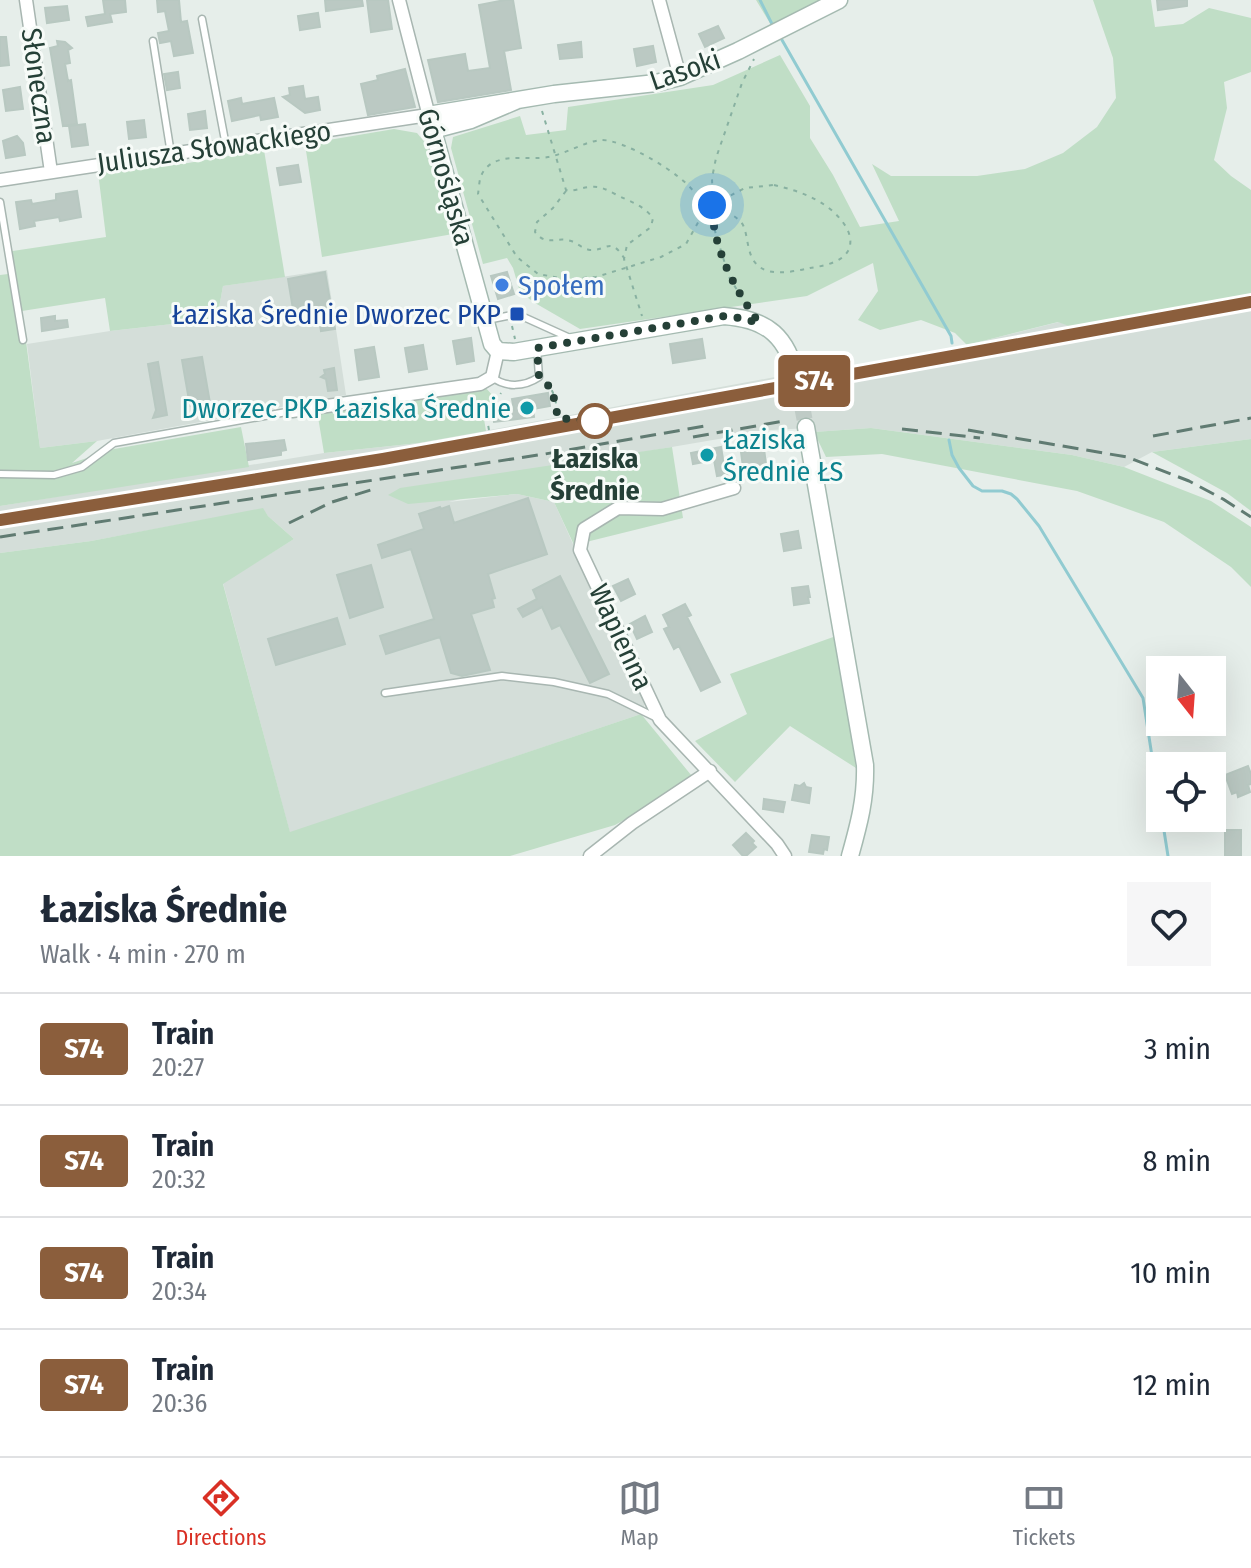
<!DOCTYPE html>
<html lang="en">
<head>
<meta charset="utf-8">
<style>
  :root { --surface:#fff; --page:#f6f6f7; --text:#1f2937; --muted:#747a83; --line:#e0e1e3; --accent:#d93025 }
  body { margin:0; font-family:"Fira Sans Condensed",sans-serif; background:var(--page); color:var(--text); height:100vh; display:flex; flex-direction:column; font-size:30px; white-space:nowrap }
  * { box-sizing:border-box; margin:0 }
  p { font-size:26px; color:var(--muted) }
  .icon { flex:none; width:44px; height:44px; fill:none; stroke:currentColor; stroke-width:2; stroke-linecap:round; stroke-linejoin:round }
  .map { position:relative; height:856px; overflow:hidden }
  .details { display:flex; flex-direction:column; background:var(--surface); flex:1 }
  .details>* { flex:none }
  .badge { padding:0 16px; border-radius:6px; font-size:28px; line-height:52px }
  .needle { width:52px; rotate:163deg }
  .tools { position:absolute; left:1146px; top:656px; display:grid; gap:16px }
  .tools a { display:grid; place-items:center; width:80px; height:80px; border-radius:0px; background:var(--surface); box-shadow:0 8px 32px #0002; font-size:40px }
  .you { position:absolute; width:40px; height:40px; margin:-20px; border:6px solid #fff; border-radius:50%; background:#1a73e8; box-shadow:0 0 0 12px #1a73e833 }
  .map>.badge { position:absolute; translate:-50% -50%; box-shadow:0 0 0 4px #fff }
  .round { display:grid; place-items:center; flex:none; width:84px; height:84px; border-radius:0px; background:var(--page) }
  .headline { display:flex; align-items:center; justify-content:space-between; height:136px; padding:0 40px }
  h1 { font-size:38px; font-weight:700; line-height:60px }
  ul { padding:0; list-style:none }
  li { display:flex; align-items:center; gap:24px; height:112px; padding:0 40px; border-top:2px solid var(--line) }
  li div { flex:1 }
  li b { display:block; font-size:30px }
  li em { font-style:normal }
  li .badge { min-width:88px; font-weight:700; text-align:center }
  .tab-bar { display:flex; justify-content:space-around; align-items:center; height:112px; border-top:2px solid var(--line); background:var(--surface); font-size:22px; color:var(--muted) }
  .tab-bar a { display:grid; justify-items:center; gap:4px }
  .tab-bar .active { color:var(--accent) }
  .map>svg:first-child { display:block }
</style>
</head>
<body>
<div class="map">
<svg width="1251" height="856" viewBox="0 0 1251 856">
  <rect width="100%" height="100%" fill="#e6eeea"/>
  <path fill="#d4ded9" d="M327,270L346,395L97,441L40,448L27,344L110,331L217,319L223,286Z
    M1251,297V439L1152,452L1124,467L1072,455L871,428L814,432L811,428L771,430L625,455L449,502L517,494L554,502L645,703L641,714L290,833L223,583L294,539L268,516L263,509L91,541L0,553V506L324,453L419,443L786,375L787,380L967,345L1059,322L1075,328Z"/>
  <path fill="#c0dec6" d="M756,0H825L773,28Z
    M1093,0H1151L1155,27L1183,24L1209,8L1251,18V72L1224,82L1227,108L1214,160L1231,176L1251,190V297L1074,328L1058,322L967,345L955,333L921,320L880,330L858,320L878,291L873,263L807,296L580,329L535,303L520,292L513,268L507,258L483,264L451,148L453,137L520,116L526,135L566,130L568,107L713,85L780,55L810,106V138L833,175L860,227L899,221L872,164L891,176H977L1025,169L1063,153L1097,127L1116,98L1113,58Z
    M394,129L417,133L427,145L453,234L322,257L305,144Z
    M264,150L285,277L223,286L217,319L110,331L105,298L22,311L40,448L97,441L72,463L114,449L241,427L249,467L0,506V275L8,274L6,252L106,237L98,172L188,163Z
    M485,387L494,397L483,413L486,431L419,443L324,453L317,411Z
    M871,428L1072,455L1124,467L1211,501L1251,527V587L1231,567L1164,522L1077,491L882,454L826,457L814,432Z
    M1251,439V511L1227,493L1152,452Z
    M672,447L683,518L574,545L554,502L517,494L408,504L388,495L400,488Z
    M263,508L268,516L294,539L223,584L290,832L641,714L696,781L615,825L510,856H0V553L91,541Z
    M836,636L856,768L790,726L735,782L695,741L747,714L730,674Z"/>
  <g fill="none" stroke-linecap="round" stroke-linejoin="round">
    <path stroke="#91cbd1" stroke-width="3" d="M760,0L772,24
      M782,40L951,336L952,343
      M949,440L952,455L959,468L973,486L982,491H1002L1011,494L1017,499L1039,526L1143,698L1160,808
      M1162,818L1168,856"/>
  </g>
  <path fill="#bbc9c3" stroke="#b8c8c1" stroke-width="2" d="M103,0H125L126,12L110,14L112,22L88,26L86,17L105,14Z
    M157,0H179L181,22L187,21L193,53L174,56L171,41L160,43L158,33L169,31L165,11L158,12Z
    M325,0H362L363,6L326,11Z
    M367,0H388L392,29L371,32Z
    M505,0H513L521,48L504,51L511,90L438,102L428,60L465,54L468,71L490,68L479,5Z
    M1157,0H1187V6L1158,10Z
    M67,6L69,20L47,23L45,8Z
    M318,13L320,27L300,30L298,16Z
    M718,26L724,38L705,47L699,34Z
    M0,37H6L9,65L0,66Z
    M57,41L65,42L72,48L68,50L70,63L65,64L68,81L71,80L77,124L63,126L50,48L58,46Z
    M581,42L582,57L560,59L558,45Z
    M653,46L656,62L637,66L634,49Z
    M405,69L415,107L368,115L361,84L378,80L377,76Z
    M178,72L180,88L167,90L164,74Z
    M303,86L305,99L318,97L320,110L305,113L283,97L290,95L289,88Z
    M20,87L23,109L6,111L3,90Z
    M241,98L242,104L274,98L278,117L261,120L260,115L232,121L228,101Z
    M205,111L207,128L190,130L188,114Z
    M144,120L146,137L129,139L127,122Z
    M85,124L88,145L72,147L69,126Z
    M17,136L23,143L25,155L6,158L3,141Z
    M298,165L301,182L280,185L277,168Z
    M77,191L81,217L60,221L59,217L34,221L35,226L20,229L16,202L31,200L32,204L56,200V194Z
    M325,272L335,329L321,331L318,311L294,315L288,279Z
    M507,272L514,294L498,299L491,276Z
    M55,316V321L67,320L68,327L42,331L41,318Z
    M471,338L474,361L457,364L453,341Z
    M702,339L705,358L673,363L670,344Z
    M423,345L427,369L409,372L405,348Z
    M374,347L379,377L359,380L355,350Z
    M202,357L210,403L190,406L182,360Z
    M158,362L167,415L153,418L156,410L148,364Z
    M334,368L337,390L328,391L326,379L321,377L325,374L324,370Z
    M548,393L550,406L533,409L534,417L494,422L493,413L514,410L512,399Z
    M284,440L286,450L281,451V455L248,460L246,444Z
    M721,447L724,465H727L729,474L717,476L714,460L693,464L691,453Z
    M764,449L766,464L743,467L741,452Z
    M528,498L547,554L488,574L495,598L492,599L494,607L471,614L490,670L462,676L451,673L440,637L386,654L380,636L434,619L411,549L382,558L378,545L424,529L419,514L440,507L441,509L449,506L454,523Z
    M798,531L801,548L784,551L781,534Z
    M371,565L383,607L350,618L337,575Z
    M560,576L609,674L590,683L560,625L552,629L542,607L523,617L518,609L537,599L533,590Z
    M628,579L635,594L621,601L613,586Z
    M808,586L810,597H808L809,603L794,605L792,588Z
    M685,604L691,615L687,617L720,682L701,691L679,646L674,649L664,629L669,627L663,615Z
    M645,616L652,632L637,639L630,624Z
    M337,618L345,644L276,665L268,639Z
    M1248,766L1251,774V784L1248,785L1250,792L1238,797L1237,792L1232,794L1225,775Z
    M804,783L806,787L811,788L809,803L792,800L795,785L800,786Z
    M764,799L785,802L783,812L763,809Z
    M1225,830H1241V856H1225Z
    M746,833L754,841L752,843L756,847L746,856H743L733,845Z
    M812,835L829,837L827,850L824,849L823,854L809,852Z"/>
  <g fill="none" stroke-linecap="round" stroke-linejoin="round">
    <path stroke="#bfcbc6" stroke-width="16" stroke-dasharray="16 8" stroke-linecap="butt" d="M797,380L806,427"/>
    <g stroke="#a8b6b1" stroke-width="9">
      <path id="lane" d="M202,19L226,146
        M153,41L171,154
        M0,202L23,340
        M487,320L517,314L570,338
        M492,377C506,388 524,387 539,377L537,348
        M0,474L54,475L82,467L114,443L292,411
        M385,693L502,676L554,682L608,694L657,718"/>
    </g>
    <g stroke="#a8b6b1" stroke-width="15">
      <path id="street" d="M26,0L51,172
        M399,0L430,120
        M659,0L680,77
        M0,180L428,115
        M292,411L480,384L492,377L498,351
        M734,488L662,509L618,508L584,529L580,550L660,720L777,844L785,856
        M590,856L632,823L710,771"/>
    </g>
    <g stroke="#a5bab1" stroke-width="19">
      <path id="secondary" d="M518,100L471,120L433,130L492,344L498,351L514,352L724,316C768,319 788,337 797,380
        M428,115L554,94L656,83L680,77L738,51L839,0
        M806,427L865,765C866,798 859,824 850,856"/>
    </g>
    <path stroke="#88b1a1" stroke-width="2" stroke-dasharray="4 6" stroke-linecap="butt" d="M542,111L566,190C575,192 582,187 591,187C601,186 607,190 615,194C630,202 642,204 653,218L651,227L627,245L624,259L642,316
      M774,185C790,189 805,193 820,202C834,210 858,232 848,251C841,263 823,266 810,268C797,271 781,274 768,271C745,264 750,240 743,225C737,215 722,210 712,205L745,188Z
      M566,191L553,208L537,222L535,232C546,247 557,236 571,241C577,243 583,249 590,250C607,251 610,236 624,258
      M697,196L712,205L700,219L686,244L661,257L596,277L566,279L538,274L517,257L478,194C479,189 479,181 481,176C492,150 527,161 548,157C566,154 583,142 601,140C623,139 685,175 696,195C700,202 700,211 700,219
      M747,306L729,277L715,231L713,215L712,178L716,158L742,83L754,59
      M512,326L515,339
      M546,382C556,393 556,404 558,418
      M539,428L540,433
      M489,430C485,409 490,409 501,393"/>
    <use href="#lane" stroke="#fff" stroke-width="6"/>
    <use href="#street" stroke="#fff" stroke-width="12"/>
    <use href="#secondary" stroke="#fff" stroke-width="16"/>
    <path stroke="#607b72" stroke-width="3" stroke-dasharray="16 8" stroke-linecap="butt" d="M902,429L980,438
      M968,430L1127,457L1189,481L1223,499L1251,517
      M1153,436L1251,418
      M693,437L784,421
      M0,520L410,454L1251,302
      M289,523L332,502L377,488
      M0,537L545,454L705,426"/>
  </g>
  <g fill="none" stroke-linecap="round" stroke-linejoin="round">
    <g stroke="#fff" stroke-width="18">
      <path id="line" d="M0,520L383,459L1251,302"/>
    </g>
    <use href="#line" stroke="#8b5e3c" stroke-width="12"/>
    <path stroke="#254037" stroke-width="8" stroke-dasharray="0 14.4" d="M595,421L558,418L552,389L539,377L537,348L724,316L740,318L759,323C734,288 713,249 712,205"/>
  </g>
  <circle fill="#3f7fe0" stroke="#f7fbf8" stroke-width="3" cx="502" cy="285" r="8"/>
  <rect fill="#1a4fb4" stroke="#f7fbf8" stroke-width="3" x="509" y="306" width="16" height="16" rx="4"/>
  <g fill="#0f9aa8" stroke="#f7fbf8" stroke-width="3">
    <circle cx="527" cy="408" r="8"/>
    <circle cx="707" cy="455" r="8"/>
  </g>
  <circle fill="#fff" stroke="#8b5e3c" stroke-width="4" cx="595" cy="421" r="16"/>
  <g text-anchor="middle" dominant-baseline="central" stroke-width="6" stroke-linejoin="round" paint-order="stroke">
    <g font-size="28" fill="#254037" stroke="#f7fbf8">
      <text transform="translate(685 70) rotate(-19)">Lasoki</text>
      <text transform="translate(39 86) rotate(82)">Słoneczna</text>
      <text transform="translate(214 147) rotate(-8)">Juliusza Słowackiego</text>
      <text transform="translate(446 177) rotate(74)">Górnośląska</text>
      <text transform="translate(621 637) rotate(65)">Wapienna</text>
    </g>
    <g font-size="28" fill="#366cbe" stroke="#f7fbf8" text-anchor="start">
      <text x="518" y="285">Społem</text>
    </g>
    <g font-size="28" fill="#164399" stroke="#f7fbf8" text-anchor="end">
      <text x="501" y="314">Łaziska Średnie Dworzec PKP</text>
    </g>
    <g font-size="28" fill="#0d838f" stroke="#f7fbf8" text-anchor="end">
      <text x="511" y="408">Dworzec PKP Łaziska Średnie</text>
      <text x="723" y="439" text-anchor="start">Łaziska<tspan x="723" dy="32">Średnie ŁS</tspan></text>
    </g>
    <g font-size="28" font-weight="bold" fill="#254037" stroke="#f7fbf8">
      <text x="595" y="458">Łaziska<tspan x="595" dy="32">Średnie</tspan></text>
    </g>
  </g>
</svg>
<div class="tools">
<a><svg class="needle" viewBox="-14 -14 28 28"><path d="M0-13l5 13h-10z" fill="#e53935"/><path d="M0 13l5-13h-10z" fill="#747a83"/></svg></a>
<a><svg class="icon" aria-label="locate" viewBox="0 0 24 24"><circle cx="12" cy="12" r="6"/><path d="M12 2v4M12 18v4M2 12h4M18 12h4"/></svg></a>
</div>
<div class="you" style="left:712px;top:205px"></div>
<b class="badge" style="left:814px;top:381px;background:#8b5e3c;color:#fff">S74</b>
</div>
<section class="details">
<div class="headline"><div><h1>Łaziska Średnie</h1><p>Walk · 4 min · 270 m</p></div><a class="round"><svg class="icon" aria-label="heart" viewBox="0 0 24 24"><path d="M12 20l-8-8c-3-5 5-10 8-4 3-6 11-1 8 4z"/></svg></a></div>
<ul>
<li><span class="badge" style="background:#8b5e3c;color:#fff">S74</span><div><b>Train</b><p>20:27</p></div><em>3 min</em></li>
<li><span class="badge" style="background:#8b5e3c;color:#fff">S74</span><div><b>Train</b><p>20:32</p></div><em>8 min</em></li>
<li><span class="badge" style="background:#8b5e3c;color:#fff">S74</span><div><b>Train</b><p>20:34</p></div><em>10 min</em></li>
<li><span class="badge" style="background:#8b5e3c;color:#fff">S74</span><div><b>Train</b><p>20:36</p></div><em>12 min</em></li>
</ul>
</section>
<nav class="tab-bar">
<a class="active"><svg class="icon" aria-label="directions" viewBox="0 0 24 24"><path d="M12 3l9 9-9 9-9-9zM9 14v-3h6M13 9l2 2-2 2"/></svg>Directions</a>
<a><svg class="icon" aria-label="map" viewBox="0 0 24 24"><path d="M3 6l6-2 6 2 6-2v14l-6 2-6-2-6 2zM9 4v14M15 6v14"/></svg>Map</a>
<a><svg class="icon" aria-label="tickets" viewBox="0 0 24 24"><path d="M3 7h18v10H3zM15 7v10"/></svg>Tickets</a>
</nav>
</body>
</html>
